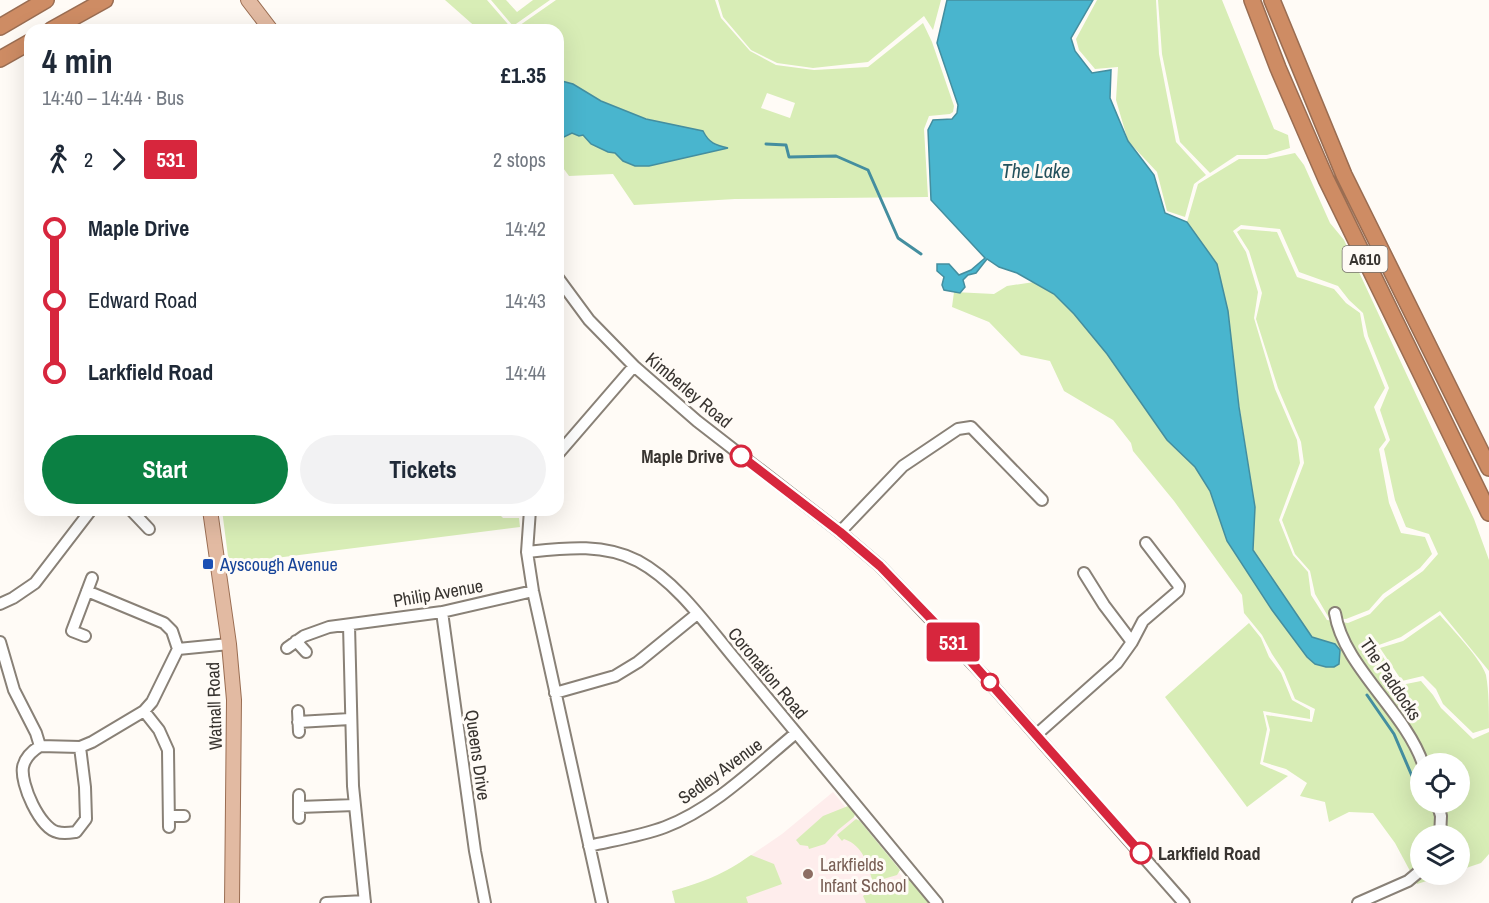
<!DOCTYPE html>
<html lang="en">
<head>
<meta charset="utf-8">
<style>
  :root { --surface:#fff; --page:#f2f2f3; --text:#1f2937; --muted:#747a83; --accent:#0b8043 }
  body { margin:0; font-family:"Archivo Narrow",sans-serif; background:var(--page); color:var(--text); height:100vh; display:flex; flex-direction:column; font-size:22px; white-space:nowrap }
  * { box-sizing:border-box; margin:0 }
  p { font-size:20px; color:var(--muted) }
  .icon { flex:none; width:33px; height:33px; fill:none; stroke:currentColor; stroke-width:2; stroke-linecap:round; stroke-linejoin:round }
  .map { position:relative; flex:1; overflow:hidden }
  .drawer { position:absolute; left:24px; top:24px; width:540px; height:492px; display:flex; flex-direction:column; background:var(--surface); border-radius:18px; box-shadow:0 6px 24px #0002 }
  .drawer>* { flex:none }
  .badge { padding:0 12px; border-radius:4px; font-size:21px; line-height:39px }
  .buttons { position:absolute; left:1410px; top:753px; display:grid; gap:12px }
  .buttons a { display:grid; place-items:center; width:60px; height:60px; border-radius:50%; background:var(--surface); box-shadow:0 6px 24px #0002; font-size:30px }
  .map>.badge { position:absolute; translate:-50% -50%; box-shadow:0 0 0 3px #fff }
  .legs { display:flex; align-items:center; gap:9px; height:66px; padding:0 18px; font-size:20px }
  .legs p { margin-inline-start:auto }
  .overview { display:flex; align-items:center; justify-content:space-between; height:102px; padding:0 18px }
  h1 { font-size:33px; font-weight:700; line-height:45px }
  .primary-button { display:flex; gap:12px; margin-top:auto; padding:12px 18px }
  .primary-button a { flex:1; height:69px; border-radius:36px; background:var(--accent); color:#fff; font-size:24px; font-weight:700; line-height:69px; text-align:center }
  .primary-button a+a { background:var(--page); color:var(--text) }
  ul { padding:0 18px; list-style:none }
  li { display:flex; align-items:center; gap:21px; height:72px; font-size:22px }
  li i { display:grid; place-items:center; width:9px; height:100%; margin:0 8px; background:currentColor }
  li i::after { content:''; width:15px; height:15px; margin:-8px; border:4px solid; border-radius:50%; background:var(--surface) }
  li p { margin-inline-start:auto }
  li:first-child i { background:linear-gradient(#0000 50%,currentColor 0) }
  li:last-child i { background:linear-gradient(currentColor 50%,#0000 0) }
  .map>svg:first-child { display:block }
</style>
</head>
<body>
<div class="map">
<svg width="1489" height="903" viewBox="0 0 1489 903">
  <rect width="100%" height="100%" fill="#fffbf6"/>
  <path fill="#feedec" d="M833,792L924,903H675L672,891L709,880L728,871L782,834Z"/>
  <path fill="#d8edb6" fill-rule="evenodd" d="M445,0H487L513,30L556,0H715L721,18L750,51L776,65L814,70L868,67L923,23L932,42L954,106L953,112L950,114L929,116L924,129L928,197L735,199L634,205L613,174L569,176L558,161V123L563,137L572,133L579,136L583,135L591,144L608,152L615,153L623,161L649,166L726,148C714,145 709,142 703,131L646,119L601,101L573,84L558,80V30H479ZM767,93L795,103L790,118L761,108Z
    M491,0H506L517,12L533,0H550L513,26Z
    M718,0H941L933,30L924,16L868,62L813,68L777,63L751,50L723,17Z
    M1097,0H1156L1159,54L1176,142L1206,175L1194,184L1185,217L1167,211L1157,172L1128,141L1116,100L1118,67L1095,69L1079,50L1076,39Z
    M1158,0H1222L1274,129L1288,135L1290,148L1267,155H1237L1210,173L1180,142L1162,54Z
    M1295,153L1304,165L1330,223L1344,240L1474,519L1489,560V671L1440,611L1401,637L1376,646L1401,685L1421,681L1433,695L1441,708L1473,739L1489,732V854L1481,863L1460,870V836H1420V874L1446,875L1417,884L1395,843L1373,813L1349,812L1329,822L1325,802L1300,796L1307,783L1286,769L1263,762L1270,730L1266,715L1312,722L1315,709L1295,699L1284,672L1272,654L1262,635L1244,613L1242,595L1174,501L1133,451L1131,443L1113,420L1064,391L1050,361L1021,355L989,322L952,307L954,292L994,294L1007,286L1034,282L1054,294L1074,314L1107,354L1167,440L1195,467L1210,491L1227,541L1272,610L1307,657L1335,644L1312,637L1253,550L1255,507L1217,264L1187,222L1198,184L1239,159H1266ZM1241,225L1280,229L1299,272L1338,286L1349,300L1363,313L1368,336L1389,388L1380,410L1390,440L1384,449L1395,500L1406,527L1429,534L1438,554L1423,571L1385,598L1370,614L1348,623L1327,620L1311,595L1308,572L1293,555L1279,520L1300,463L1297,440L1275,389L1254,318L1258,292L1246,252L1233,231ZM1420,764H1460V802H1420Z
    M1241,229L1277,232L1297,277L1334,289L1346,303L1360,313L1364,336L1385,388L1374,407L1386,440L1379,449L1389,503L1401,533L1425,537L1432,554L1420,568L1383,594L1369,610L1346,619L1329,618L1315,594L1310,571L1295,554L1282,520L1304,463L1301,442L1278,388L1256,319L1262,293L1249,251L1237,232Z
    M222,510H499V514L503,518H519L520,527L229,564Z
    M1440,615C1451,628 1482,660 1486,675C1489,692 1489,711 1489,728L1473,733L1443,704L1436,689L1423,676L1402,681L1380,648L1403,641Z
    M1249,623L1261,638L1269,657L1281,673L1292,700L1310,710V719L1263,711L1267,729L1260,764L1288,776L1247,807L1165,697Z
    M848,806L855,814L854,817L838,830L825,844L809,849L808,846L800,845L796,840L823,816Z
    M856,819L860,821L900,870L897,875L873,882C867,864 864,846 844,839L842,841L837,835Z
    M751,855L774,864L782,884L746,897L748,903H675L672,891C706,881 722,875 751,855Z
    M907,877L929,903H866L863,896L875,886Z"/>
  <path fill="#49b5ce" stroke="#448e9f" stroke-width="1.5" d="M947,0H1093L1071,38L1075,51L1092,73L1111,70L1110,98L1128,141L1154,175L1165,213L1187,222L1217,264L1228,311L1239,407L1255,507L1253,550L1312,637L1335,644L1340,650L1339,664L1334,667H1326L1315,664L1307,657L1272,610L1227,541L1210,491L1195,467L1167,440L1107,354L1074,314L1054,294L1017,273L999,267L987,259L976,273L968,275L963,280L965,287L960,293L944,290L942,285L944,277L937,271V264H949L959,275L971,270L985,258L931,200L928,130L933,120L952,119L957,113L958,105L937,43Z
    M558,80L573,84L601,101L646,119L703,131C709,143 715,145 728,148L649,166H635L623,161L615,153L608,152L591,144L583,135L579,136L572,133L562,138L560,126L558,123Z"/>
  <g fill="none" stroke-linecap="round" stroke-linejoin="round">
    <path stroke="#448e9f" stroke-width="3" d="M766,144L786,145L789,157L836,156L868,170L898,238L921,254
      M1367,695L1394,734L1412,776"/>
    <g stroke="#898177" stroke-width="14">
      <path id="minor" d="M558,278L589,320L634,366L697,421L840,532L880,566L983,675L1184,903
        M558,454L634,366
        M131,510L149,529
        M530,510L527,552L533,591L602,903
        M840,532L903,466L958,429L971,427L1042,500
        M527,552C565,548 603,543 638,561C679,583 710,630 740,665C806,744 871,824 937,903
        M1084,573L1104,605L1132,642
        M87,591L164,623L172,631L178,649
        M0,604L13,598L35,583L91,510
        M442,612L475,851L485,903
        M1335,613C1343,666 1405,711 1423,764
        M349,625L353,786L365,903
        M85,636L72,631L92,578
        M296,641L306,652
        M0,642L14,690L36,733L40,746L80,747L92,742L144,711L152,702L178,649L229,644
        M287,648L304,636L329,627L442,612L533,591
        M555,693L615,676L638,662L697,614
        M144,711L159,730L168,750L169,827
        M298,711L299,732
        M298,722L350,719
        M1036,735L1117,663L1132,642L1143,621L1178,591L1179,586L1146,543
        M40,746C32,751 25,757 23,767C20,784 40,828 57,832C63,834 69,833 76,832L86,819L85,787L80,747
        M299,795V818
        M1437,802L1441,816L1440,836
        M299,807L355,805
        M170,816H184
        M589,846C615,840 641,836 665,827C715,808 756,766 796,733
        M326,903L365,901
        M1358,903L1408,881L1420,871"/>
    </g>
    <g stroke="#9a6d52" stroke-width="16">
      <path id="major" d="M248,0L271,30
        M210,510L229,644L234,700L232,903"/>
    </g>
    <g stroke="#9a6d52" stroke-width="18">
      <path id="highway" d="M1252,0L1278,68L1326,179L1489,513
        M1272,0L1344,175L1489,468
        M0,27L46,0
        M51,30L105,0
        M0,59L30,42"/>
    </g>
    <use href="#minor" stroke="#fff" stroke-width="10"/>
    <use href="#major" stroke="#e2baa2" stroke-width="14"/>
    <use href="#highway" stroke="#ce8c64" stroke-width="15"/>
  </g>
  <g fill="none" stroke-linecap="round" stroke-linejoin="round">
    <g stroke="#fff" stroke-width="14">
      <path id="line-1" d="M741,456L840,532L880,566L959,648L1141,853"/>
    </g>
    <use href="#line-1" stroke="#d7263d" stroke-width="9"/>
  </g>
  <g fill="#fff" stroke="#d7263d" stroke-width="3">
    <circle cx="741" cy="456" r="10"/>
    <circle cx="990" cy="682" r="8"/>
    <circle cx="1141" cy="853" r="10"/>
  </g>
  <rect fill="#1a4fb4" stroke="#fffbf6" stroke-width="2" x="202" y="558" width="12" height="12" rx="3"/>
  <circle fill="#8d6e63" stroke="#fffbf6" stroke-width="2" cx="808" cy="874" r="6"/>
  <g text-anchor="middle" dominant-baseline="central" stroke-width="6" stroke-linejoin="round" paint-order="stroke">
    <rect fill="#fffbf6" stroke="#74706b" stroke-width="1.5" x="1342.5" y="246" width="45" height="26" rx="4.5"/>
    <g font-size="16" font-weight="bold" fill="#383430">
      <text x="1365" y="259">A610</text>
    </g>
    <g font-size="18" fill="#383430" stroke="#fffbf6">
      <text transform="translate(689 390) rotate(40)">Kimberley Road</text>
      <text transform="translate(438 593) rotate(-10)">Philip Avenue</text>
      <text transform="translate(768 673) rotate(50)">Coronation Road</text>
      <text transform="translate(1391 679) rotate(56)">The Paddocks</text>
      <text transform="translate(214 706) rotate(-92)">Watnall Road</text>
      <text transform="translate(478 755) rotate(82)">Queens Drive</text>
      <text transform="translate(720 771) rotate(-36)">Sedley Avenue</text>
    </g>
    <g font-size="18" font-weight="bold" fill="#383430" stroke="#fffbf6" text-anchor="end">
      <text x="724" y="456">Maple Drive</text>
      <text x="1158" y="853" text-anchor="start">Larkfield Road</text>
    </g>
    <g font-size="18" fill="#164399" stroke="#fffbf6" text-anchor="start">
      <text x="220" y="564">Ayscough Avenue</text>
    </g>
    <g font-size="18" fill="#785e54" stroke="#fffbf6" text-anchor="start">
      <text x="820" y="864">Larkfields<tspan x="820" dy="21">Infant School</tspan></text>
    </g>
    <g font-size="20" font-style="italic" fill="#24525d" stroke="#fffbf6">
      <text x="1036" y="170">The Lake</text>
    </g>
  </g>
</svg>
<div class="buttons">
<a><svg class="icon" aria-label="locate" viewBox="0 0 24 24"><circle cx="12" cy="12" r="6"/><path d="M12 2v4M12 18v4M2 12h4M18 12h4"/></svg></a>
<a><svg class="icon" aria-label="layers" viewBox="0 0 24 24"><path d="M12 4l9 5-9 5-9-5zM3 14l9 5 9-5"/></svg></a>
</div>
<b class="badge" style="left:953px;top:642px;background:#d7263d;color:#fff">531</b>
<section class="drawer">
<div class="overview"><div><h1>4 min</h1><p>14:40 – 14:44 · Bus</p></div><b>£1.35</b></div>
<div class="legs"><svg class="icon" aria-label="walk" viewBox="0 0 24 24"><circle cx="13" cy="4" r="2"/><path d="M13 8l-2 6 4 7M11 14l-3 7M7 12l3-4h3l4 4"/></svg>2<svg class="icon" aria-label="forward" viewBox="0 0 24 24"><path d="M9 5l7 7-7 7"/></svg><b class="badge" style="background:#d7263d;color:#fff">531</b><p>2 stops</p></div>
<ul>
<li><i style="color:#d7263d"></i><b>Maple Drive</b><p>14:42</p></li>
<li><i style="color:#d7263d"></i><span>Edward Road</span><p>14:43</p></li>
<li><i style="color:#d7263d"></i><b>Larkfield Road</b><p>14:44</p></li>
</ul>
<div class="primary-button"><a>Start</a><a>Tickets</a></div>
</section>
</div>
</body>
</html>
